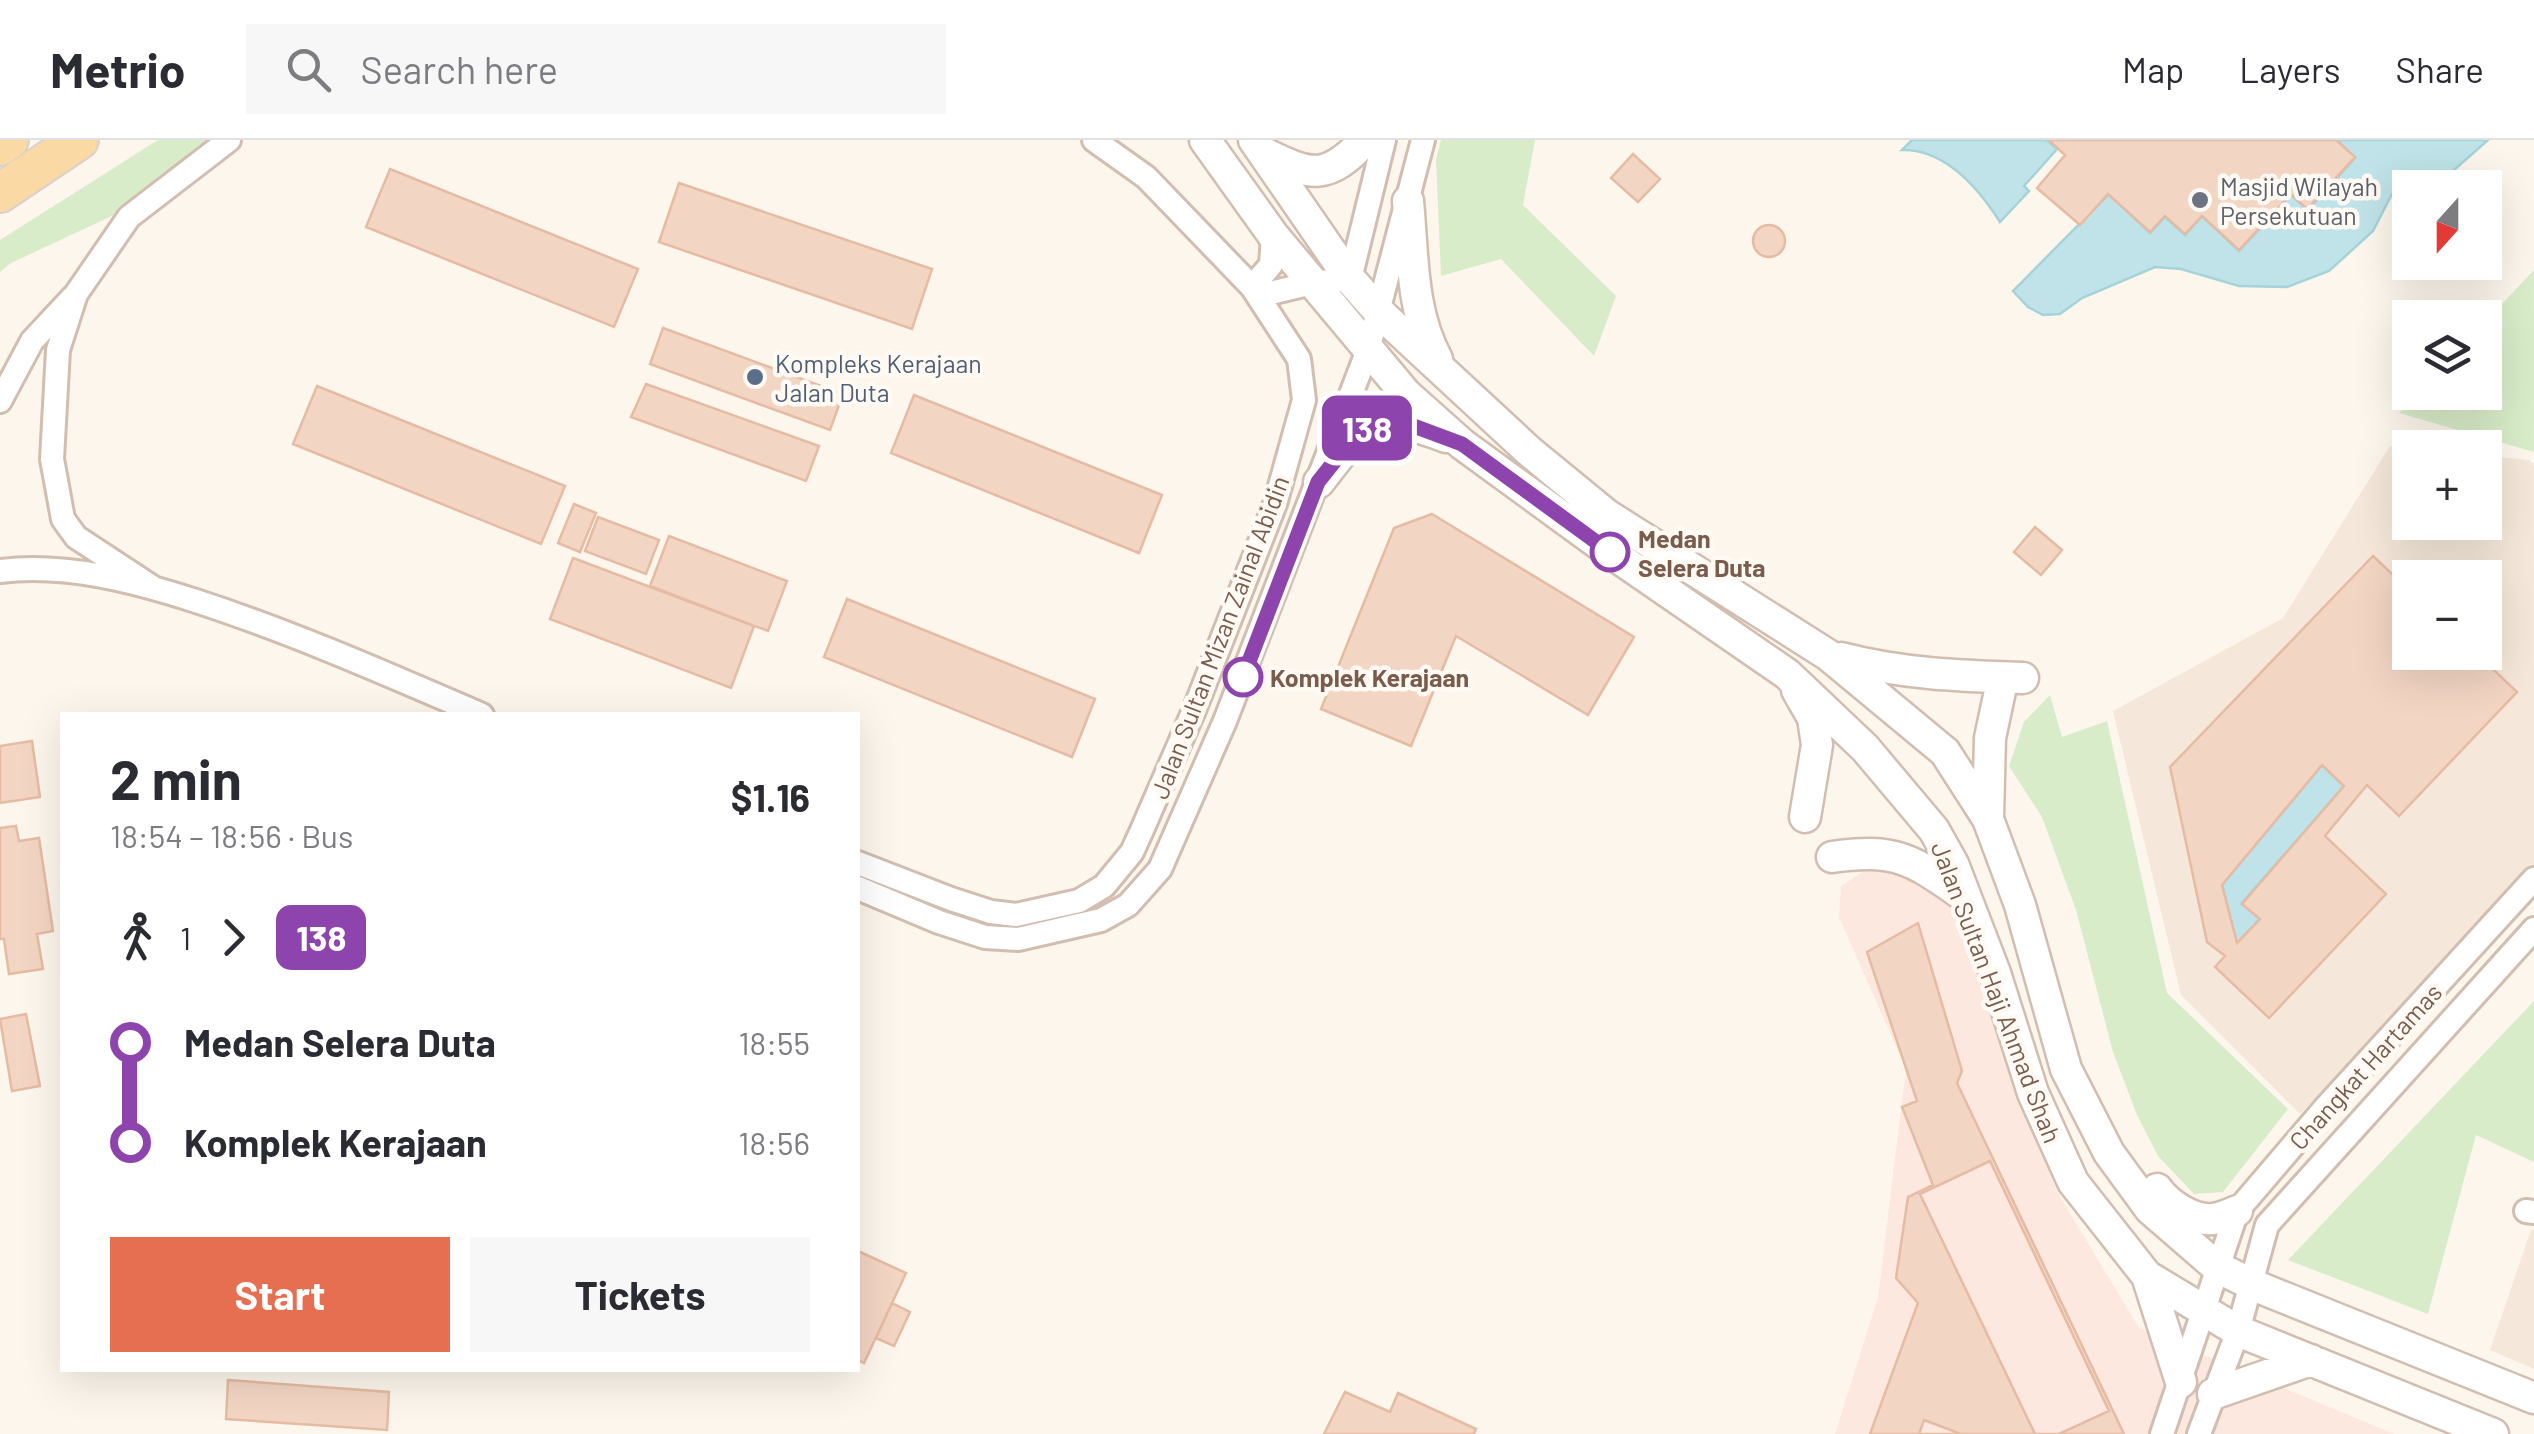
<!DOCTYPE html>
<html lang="en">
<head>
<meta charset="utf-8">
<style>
  :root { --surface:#fff; --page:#f7f7f7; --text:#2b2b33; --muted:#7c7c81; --line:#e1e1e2; --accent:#e76f51 }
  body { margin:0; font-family:Barlow,sans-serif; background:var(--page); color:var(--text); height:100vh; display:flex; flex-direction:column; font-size:38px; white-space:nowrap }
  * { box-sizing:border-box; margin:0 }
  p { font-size:32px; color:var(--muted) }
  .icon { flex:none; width:55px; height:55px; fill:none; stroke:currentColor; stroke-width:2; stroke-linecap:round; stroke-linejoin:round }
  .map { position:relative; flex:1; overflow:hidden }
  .drawer { position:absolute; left:60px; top:572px; width:800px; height:660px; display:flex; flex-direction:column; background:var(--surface); border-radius:0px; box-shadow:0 10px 40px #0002 }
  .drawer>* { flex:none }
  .badge { padding:0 20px; border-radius:15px; font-size:35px; line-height:65px }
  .needle { width:65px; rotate:201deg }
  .tools { position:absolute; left:2392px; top:30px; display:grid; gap:20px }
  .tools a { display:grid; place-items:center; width:110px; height:110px; border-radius:0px; background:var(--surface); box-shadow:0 10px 40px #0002; font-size:50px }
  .map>.badge { position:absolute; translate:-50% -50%; box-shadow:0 0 0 5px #fff }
  .legs { display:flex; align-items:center; gap:15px; height:110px; padding:0 50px; font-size:32px }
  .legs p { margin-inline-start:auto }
  .summary { display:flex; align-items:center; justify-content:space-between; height:170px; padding:0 50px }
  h1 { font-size:55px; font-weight:700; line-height:75px }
  .primary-button { display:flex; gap:20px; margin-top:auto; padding:20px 50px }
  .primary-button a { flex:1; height:115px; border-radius:0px; background:var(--accent); color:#fff; font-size:40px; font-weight:700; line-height:115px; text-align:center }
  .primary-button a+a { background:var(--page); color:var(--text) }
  ul { padding:0 50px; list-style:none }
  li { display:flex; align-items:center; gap:35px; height:100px; font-size:38px }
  li i { display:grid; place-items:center; width:15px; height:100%; margin:0 12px; background:currentColor }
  li i::after { content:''; width:25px; height:25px; margin:-12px; border:8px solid; border-radius:50%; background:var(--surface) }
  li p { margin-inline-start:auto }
  li:first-child i { background:linear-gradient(#0000 50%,currentColor 0) }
  li:last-child i { background:linear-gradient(currentColor 50%,#0000 0) }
  header { display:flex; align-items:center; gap:60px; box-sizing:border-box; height:140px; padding:0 50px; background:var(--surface); border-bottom:2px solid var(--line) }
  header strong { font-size:48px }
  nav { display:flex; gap:55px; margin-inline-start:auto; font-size:35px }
  .search { width:700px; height:90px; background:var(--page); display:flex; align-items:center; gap:25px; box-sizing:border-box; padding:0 35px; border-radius:0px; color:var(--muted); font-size:38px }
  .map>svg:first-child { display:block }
</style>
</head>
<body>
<header>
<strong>Metrio</strong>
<div class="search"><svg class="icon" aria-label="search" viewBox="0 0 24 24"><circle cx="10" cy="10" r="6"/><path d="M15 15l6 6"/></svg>Search here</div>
<nav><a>Map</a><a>Layers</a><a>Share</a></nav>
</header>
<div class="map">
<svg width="2534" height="1294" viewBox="0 0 2534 1294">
  <rect width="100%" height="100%" fill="#fdf6ec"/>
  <path fill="#f5e8da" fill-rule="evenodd" d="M2390,306L2410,308V382H2485V316L2529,320L2534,325V726L2300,974L2181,855L2113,571L2283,478ZM2410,438H2485V512H2410Z
    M2531,1090H2534V1229L2490,1210Z"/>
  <path fill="#fde8e0" d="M1869,728L1912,740L1956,764L2056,1050L2139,1188L2394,1294H1835L1878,1157L1906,929L1839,777L1841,746Z"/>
  <path fill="#d8ecc9" d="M158,0H239L114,75L11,123L0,132V100Z
    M1441,0H1535L1523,65L1616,156L1594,216L1501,119L1441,136L1436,20Z
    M2534,130V312L2399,273L2418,253L2485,252V182Z
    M2050,555L2062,597L2107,581L2167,853L2288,969L2223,1052L2194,1054L2158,1016L2137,975L2113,912L2076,770L2042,677L2009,626L2024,582Z
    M2534,861V1022L2476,995L2428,1174L2288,1120Z"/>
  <path fill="#bfe3e8" stroke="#a5d3da" stroke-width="2.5" d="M1912,0H2047L2057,9L2024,46L2029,51L2000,82C1979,49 1945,9 1902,10Z
    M2337,0H2488L2453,31L2392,54L2373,91L2329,131L2287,147L2239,146L2181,129L2155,127L2082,158L2060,174L2043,175L2028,167L2013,151L2109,54L2150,93L2165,77L2185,95L2202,76L2239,111L2291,55L2308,70L2355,18Z
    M2322,625L2344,646L2242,763L2260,779L2237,803L2222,745Z"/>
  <path fill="#f3d5c3" stroke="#e6bba3" stroke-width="2.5" fill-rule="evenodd" d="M2049,0H2336L2355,17L2307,69L2291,54L2239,110L2202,76L2185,94L2165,76L2150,92L2108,54L2080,85L2037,48L2065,15Z
    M1633,14L1660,39L1638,62L1611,38Z
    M390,29L638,129L614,187L366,87Z
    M679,43L932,129L912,189L659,102Z
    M1753 101a16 16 0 1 1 32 0a16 16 0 1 1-32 0Z
    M663,188L843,254L830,290L650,224Z
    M646,244L819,306L806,341L631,277Z
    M317,246L565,346L541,404L293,304Z
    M914,255L1162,355L1139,413L891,313Z
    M574,364L596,373L580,412L558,403Z
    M1432,374L1634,497L1588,575L1456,496L1411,606L1321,569L1394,388Z
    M598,377L659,400L646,434L585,411Z
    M2035,387L2062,410L2041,435L2014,412Z
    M669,396L787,441L768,491L650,446Z
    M2373,416L2410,451V512H2475L2517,552L2399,676L2367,645L2325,696L2386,754L2269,878L2215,827L2225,816L2207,802L2170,627ZM2322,625L2344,646L2242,764L2260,779L2237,803L2222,745Z
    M573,418L754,486L731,548L550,479Z
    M847,459L1095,559L1072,617L824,517Z
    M32,601L40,657L0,663V606Z
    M16,686L19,701L39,698L53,791L37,794L43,829L9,834L4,799H0V688Z
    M1918,783L1962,931L1957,943L2124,1294H1870L1918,1163L1896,1138L1908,1057L1933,1045L1902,967L1917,961L1867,812Z
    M26,874L40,946L12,951L0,879Z
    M1990,1021L2109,1271L2059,1294H2035L1920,1054Z
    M858,1111L906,1133L864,1223L858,1220Z
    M892,1163L910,1172L894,1206L876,1198Z
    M228,1240L389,1252L387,1290L226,1279Z
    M1345,1252L1390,1272L1398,1253L1476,1289L1474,1294H1324Z
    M1924,1280L1961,1294H1919Z"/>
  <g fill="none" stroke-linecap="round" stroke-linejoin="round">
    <g stroke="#d1beb0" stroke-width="28">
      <path id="minor" d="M1252,147L1271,125L1273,95
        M1258,156L1312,143L1350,139L1384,0
        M0,261L32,201L72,158
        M0,431C66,423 134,441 196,461C294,493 387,534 482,575
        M152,447L76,397L63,379L52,319L58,210L76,154L129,77L229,0
        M858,723L951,759L991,772L1016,775L1079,761L1104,746L1132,712L1142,690L1195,568L1275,364L1304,260L1299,219L1252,147L1146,37L1094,0
        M858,748L939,782L985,797L1018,799L1101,780L1128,765L1160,729L1225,581L1368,210L1423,0
        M2526,1071L2534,1072
        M2162,1294L2237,1071L2325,968L2534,739
        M2199,1294L2238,1191L2267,1085L2534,789"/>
    </g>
    <g stroke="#d1beb0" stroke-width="35">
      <path id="tertiary" d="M1205,0L1273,95L1406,254L1462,304L1610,412L1787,534L1865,608L1934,690L1953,724L1995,833L2033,953L2073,1042L2147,1136L2238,1191L2493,1294
        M1254,0L1350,139L1380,173L1529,311L1607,375L1828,515L1945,612L1988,679L2020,765L2066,929L2109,1013L2150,1069L2217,1127L2253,1145L2534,1258
        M1266,14C1312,37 1328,40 1365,0
        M1408,61C1413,114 1411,172 1437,219
        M1319,342C1362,286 1373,268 1446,297
        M1841,518C1902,534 1960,536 2023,538
        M1797,550L1813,578L1817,605L1805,677
        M1988,677L1990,598L2000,551
        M1832,717C1895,708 1912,719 1963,755
        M2157,1049C2168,1065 2194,1081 2213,1079C2221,1078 2230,1074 2237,1071
        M2147,1136L2181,1242
        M2213,1254L2311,1220"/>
    </g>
    <g stroke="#dad1cd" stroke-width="42">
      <path id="primary" d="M0,6L9,0
        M0,53L79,0"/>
    </g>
    <use href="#minor" stroke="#fff" stroke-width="22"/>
    <use href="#tertiary" stroke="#fff" stroke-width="30"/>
    <use href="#primary" stroke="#fbd9a5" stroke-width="38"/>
  </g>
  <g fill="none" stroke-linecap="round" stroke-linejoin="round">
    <g stroke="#fff" stroke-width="22">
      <path id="line-1" d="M1243,537L1318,342L1349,303L1370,286L1411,285L1462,304L1610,412"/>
    </g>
    <use href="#line-1" stroke="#8e44ad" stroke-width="15"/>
  </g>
  <circle fill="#6b7280" stroke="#fffaf3" stroke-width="4" cx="2200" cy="60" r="10"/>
  <circle fill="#5c6f8a" stroke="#fffaf3" stroke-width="4" cx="755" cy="237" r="10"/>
  <g fill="#fff" stroke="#8e44ad" stroke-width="5">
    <circle cx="1610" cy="412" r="18"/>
    <circle cx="1243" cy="537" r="18"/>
  </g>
  <g text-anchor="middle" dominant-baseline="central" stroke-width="9" stroke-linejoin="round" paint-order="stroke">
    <g font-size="25" fill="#5b616d" stroke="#fffaf3" text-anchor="start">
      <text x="2220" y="46">Masjid Wilayah<tspan x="2220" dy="29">Persekutuan</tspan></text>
    </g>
    <g font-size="25" fill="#4e5e75" stroke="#fffaf3" text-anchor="start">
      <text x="775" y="223">Kompleks Kerajaan<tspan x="775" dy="29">Jalan Duta</tspan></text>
    </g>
    <g font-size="25" font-weight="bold" fill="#7a5c4d" stroke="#fffaf3" text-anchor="start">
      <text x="1638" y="398">Medan<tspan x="1638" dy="29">Selera Duta</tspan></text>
      <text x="1270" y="537">Komplek Kerajaan</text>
    </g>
    <g font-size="25" fill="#7a5c4d" stroke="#fffaf3">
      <text transform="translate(1219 497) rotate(-69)">Jalan Sultan Mizan Zainal Abidin</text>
      <text transform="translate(1997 852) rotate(69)">Jalan Sultan Haji Ahmad Shah</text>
      <text transform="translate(2365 926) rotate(-48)">Changkat Hartamas</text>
    </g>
  </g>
</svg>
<div class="tools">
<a><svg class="needle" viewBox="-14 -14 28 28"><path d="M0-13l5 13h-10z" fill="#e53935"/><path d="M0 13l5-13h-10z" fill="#7c7c81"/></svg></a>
<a><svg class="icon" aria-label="layers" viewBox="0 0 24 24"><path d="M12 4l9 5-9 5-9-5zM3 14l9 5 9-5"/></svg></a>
<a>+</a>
<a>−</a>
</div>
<b class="badge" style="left:1367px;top:288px;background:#8e44ad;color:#fff">138</b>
<section class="drawer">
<div class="summary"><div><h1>2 min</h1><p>18:54 – 18:56 · Bus</p></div><b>$1.16</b></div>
<div class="legs"><svg class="icon" aria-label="walk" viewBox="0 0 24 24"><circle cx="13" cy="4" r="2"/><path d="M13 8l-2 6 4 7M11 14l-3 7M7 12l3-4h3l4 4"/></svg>1<svg class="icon" aria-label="forward" viewBox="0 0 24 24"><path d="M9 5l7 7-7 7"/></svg><b class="badge" style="background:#8e44ad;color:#fff">138</b></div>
<ul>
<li><i style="color:#8e44ad"></i><b>Medan Selera Duta</b><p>18:55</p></li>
<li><i style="color:#8e44ad"></i><b>Komplek Kerajaan</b><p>18:56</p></li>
</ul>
<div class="primary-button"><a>Start</a><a>Tickets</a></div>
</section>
</div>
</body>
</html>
